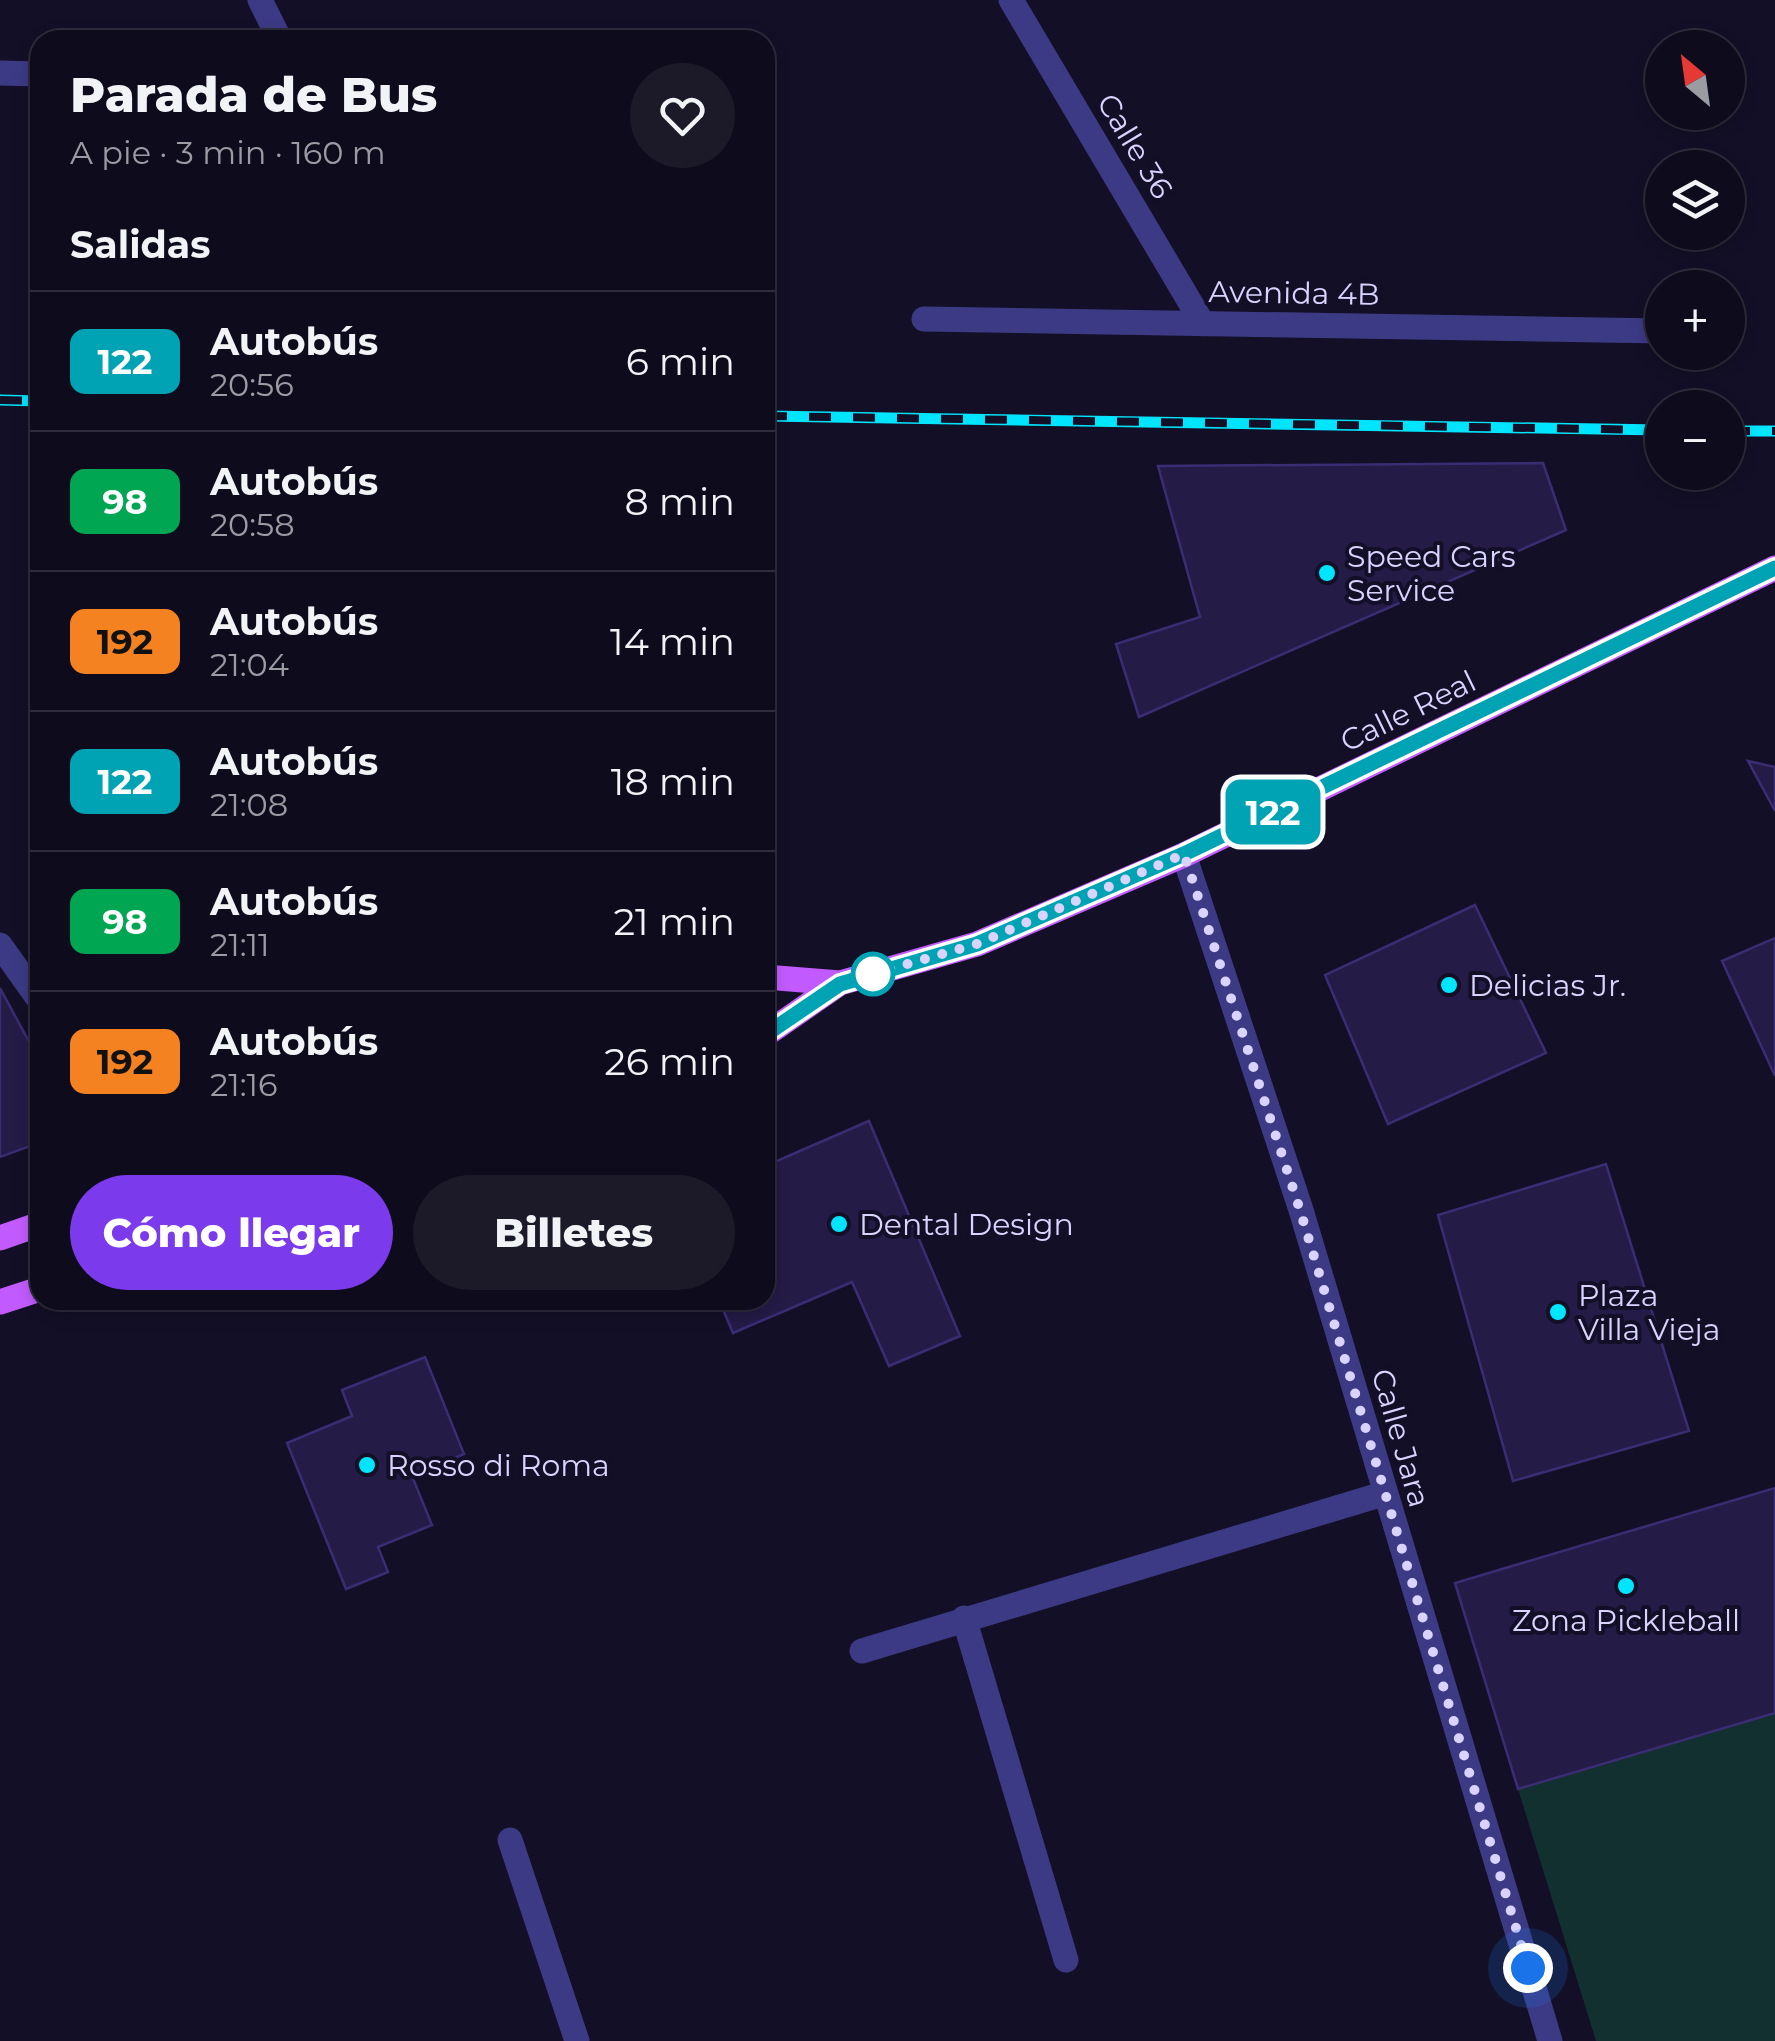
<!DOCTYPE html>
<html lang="es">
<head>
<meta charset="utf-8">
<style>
  :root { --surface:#0e0b1c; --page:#1c1929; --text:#f1f3f6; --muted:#9b9ba3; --line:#2e2b3b; --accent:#7c3aed }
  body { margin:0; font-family:Montserrat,sans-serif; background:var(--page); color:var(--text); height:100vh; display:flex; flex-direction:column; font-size:38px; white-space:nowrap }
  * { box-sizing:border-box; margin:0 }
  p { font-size:32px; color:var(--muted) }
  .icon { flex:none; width:55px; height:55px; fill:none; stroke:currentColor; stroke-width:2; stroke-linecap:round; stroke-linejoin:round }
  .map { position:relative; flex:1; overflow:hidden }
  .side { position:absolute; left:30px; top:30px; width:745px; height:1280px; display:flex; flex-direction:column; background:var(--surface); border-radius:30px; box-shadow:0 5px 15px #0003,0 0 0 2px var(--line) }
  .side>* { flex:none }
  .badge { padding:0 20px; border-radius:15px; font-size:35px; line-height:65px }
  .needle { width:65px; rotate:331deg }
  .controls { position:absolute; left:1645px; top:30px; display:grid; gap:20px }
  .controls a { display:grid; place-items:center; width:100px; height:100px; border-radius:50%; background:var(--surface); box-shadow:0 5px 15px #0003,0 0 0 2px var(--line); font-size:50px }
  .you { position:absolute; width:50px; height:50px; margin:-25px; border:8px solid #fff; border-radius:50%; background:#1a73e8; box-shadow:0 0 0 15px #1a73e833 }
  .map>.badge { position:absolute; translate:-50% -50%; box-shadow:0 0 0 5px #fff }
  h2 { padding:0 40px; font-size:38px; line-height:90px }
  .round { display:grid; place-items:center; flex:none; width:105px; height:105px; border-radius:52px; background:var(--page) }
  .overview { display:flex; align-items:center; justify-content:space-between; height:170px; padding:0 40px }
  h1 { font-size:48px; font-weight:800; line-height:75px }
  .action { display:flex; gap:20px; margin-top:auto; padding:20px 40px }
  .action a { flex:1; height:115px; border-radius:60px; background:var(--accent); color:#fff; font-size:40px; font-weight:800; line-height:115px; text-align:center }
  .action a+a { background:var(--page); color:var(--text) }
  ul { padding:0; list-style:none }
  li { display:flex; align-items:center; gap:30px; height:140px; padding:0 40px; border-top:2px solid var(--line) }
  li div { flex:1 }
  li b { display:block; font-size:38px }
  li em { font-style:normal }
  li .badge { min-width:110px; font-weight:700; text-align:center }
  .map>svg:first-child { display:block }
</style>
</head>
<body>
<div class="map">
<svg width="1775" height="2041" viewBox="0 0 1775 2041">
  <rect width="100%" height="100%" fill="#130f26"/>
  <path fill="#12302f" d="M1775,1713V2041H1596L1518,1789Z"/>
  <path fill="#241b47" stroke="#3b2d73" stroke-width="2.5" d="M1543,463L1566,530L1139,717L1116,644L1200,617L1158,466Z
    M1748,761L1775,767V811Z
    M1475,905L1546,1053L1388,1124L1325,975Z
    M1775,938V1076L1722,961Z
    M1775,938V1076L1722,961Z
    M0,988L40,1062V1136L33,1145L0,1157Z
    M869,1121L960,1336L889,1366L852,1282L733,1333L719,1300H765V1166Z
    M1606,1164L1689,1431L1513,1481L1438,1215Z
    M425,1357L464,1454L412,1476L432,1525L378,1547L388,1572L346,1589L287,1443L352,1416L342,1390Z
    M1775,1488V1713L1518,1789L1455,1583Z"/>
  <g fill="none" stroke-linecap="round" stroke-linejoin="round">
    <path stroke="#3d3a85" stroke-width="25" d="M260,0L280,40
      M1011,0L1203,324
      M0,73L40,74
      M924,319L1662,331
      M1184,855L1301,1210L1550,2041
      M0,945L40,1001
      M964,1618L1066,1960
      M862,1651L1383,1494
      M510,1840L577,2041"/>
    <path stroke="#c25bff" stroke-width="25" d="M765,977L840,983
      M765,1035L840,983L977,944L1184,855L1775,568
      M0,1238L40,1224
      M0,1302L40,1289"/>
    <g stroke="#00e5ff" stroke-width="11">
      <path id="rail" d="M0,400L40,401
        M765,416L1662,430
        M1728,431H1775"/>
    </g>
    <use href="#rail" stroke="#130f26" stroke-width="8" stroke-dasharray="22" stroke-linecap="butt"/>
  </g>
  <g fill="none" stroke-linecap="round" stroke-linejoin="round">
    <g stroke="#fff" stroke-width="22">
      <path id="line" d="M765,1035L840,984L977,944L1184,854L1775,568"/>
    </g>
    <use href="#line" stroke="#00a3b4" stroke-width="15"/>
    <path stroke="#d9d4ff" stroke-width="10" stroke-dasharray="0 18" d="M873,974L977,944L1184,854L1300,1210L1528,1968"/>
  </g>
  <g fill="#00e5ff" stroke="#130f26" stroke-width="4">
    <circle cx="1327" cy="573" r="10"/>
    <circle cx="1449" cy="985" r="10"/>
    <circle cx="839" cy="1224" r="10"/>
    <circle cx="1558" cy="1312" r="10"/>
    <circle cx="367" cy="1465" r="10"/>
    <circle cx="1626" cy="1586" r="10"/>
  </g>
  <circle fill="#fff" stroke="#00a3b4" stroke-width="5" cx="873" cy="974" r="20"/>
  <g text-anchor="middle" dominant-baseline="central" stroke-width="8" stroke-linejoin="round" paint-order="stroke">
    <g font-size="30" fill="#d9d4ff" stroke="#130f26">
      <text transform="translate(1135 146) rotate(59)">Calle 36</text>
      <text transform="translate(1294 293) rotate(1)">Avenida 4B</text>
      <text transform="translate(1408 711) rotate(-26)">Calle Real</text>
      <text transform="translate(1401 1438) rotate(74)">Calle Jara</text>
    </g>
    <g font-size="30" fill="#d9d4ff" stroke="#130f26" text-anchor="start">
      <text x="1347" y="556">Speed Cars<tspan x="1347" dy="34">Service</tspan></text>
      <text x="1469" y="985">Delicias Jr.</text>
      <text x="859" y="1224">Dental Design</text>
      <text x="1578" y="1295">Plaza<tspan x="1578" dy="34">Villa Vieja</tspan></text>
      <text x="387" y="1465">Rosso di Roma</text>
      <text x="1626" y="1620" text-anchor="middle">Zona Pickleball</text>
    </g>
  </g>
</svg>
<div class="controls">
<a><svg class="needle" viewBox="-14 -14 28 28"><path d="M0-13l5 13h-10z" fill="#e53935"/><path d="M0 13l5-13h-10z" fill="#9b9ba3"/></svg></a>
<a><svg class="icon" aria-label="layers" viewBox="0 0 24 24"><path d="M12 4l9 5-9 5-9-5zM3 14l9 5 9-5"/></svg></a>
<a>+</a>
<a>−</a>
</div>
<div class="you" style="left:1528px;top:1968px"></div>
<b class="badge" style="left:1273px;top:812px;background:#00a3b4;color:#fff">122</b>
<section class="side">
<div class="overview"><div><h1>Parada de Bus</h1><p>A pie · 3 min · 160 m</p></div><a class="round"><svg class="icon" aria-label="heart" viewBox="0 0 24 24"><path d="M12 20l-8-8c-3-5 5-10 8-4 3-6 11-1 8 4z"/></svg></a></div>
<h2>Salidas</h2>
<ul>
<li><span class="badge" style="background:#00a3b4;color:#fff">122</span><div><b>Autobús</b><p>20:56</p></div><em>6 min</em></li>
<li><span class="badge" style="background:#00a651;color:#fff">98</span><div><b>Autobús</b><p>20:58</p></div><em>8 min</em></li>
<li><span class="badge" style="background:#f58220;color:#111">192</span><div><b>Autobús</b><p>21:04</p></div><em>14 min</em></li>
<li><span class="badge" style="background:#00a3b4;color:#fff">122</span><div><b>Autobús</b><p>21:08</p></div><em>18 min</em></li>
<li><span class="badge" style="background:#00a651;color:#fff">98</span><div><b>Autobús</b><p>21:11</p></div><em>21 min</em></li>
<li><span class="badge" style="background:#f58220;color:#111">192</span><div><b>Autobús</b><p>21:16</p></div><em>26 min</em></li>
</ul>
<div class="action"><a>Cómo llegar</a><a>Billetes</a></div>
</section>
</div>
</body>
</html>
